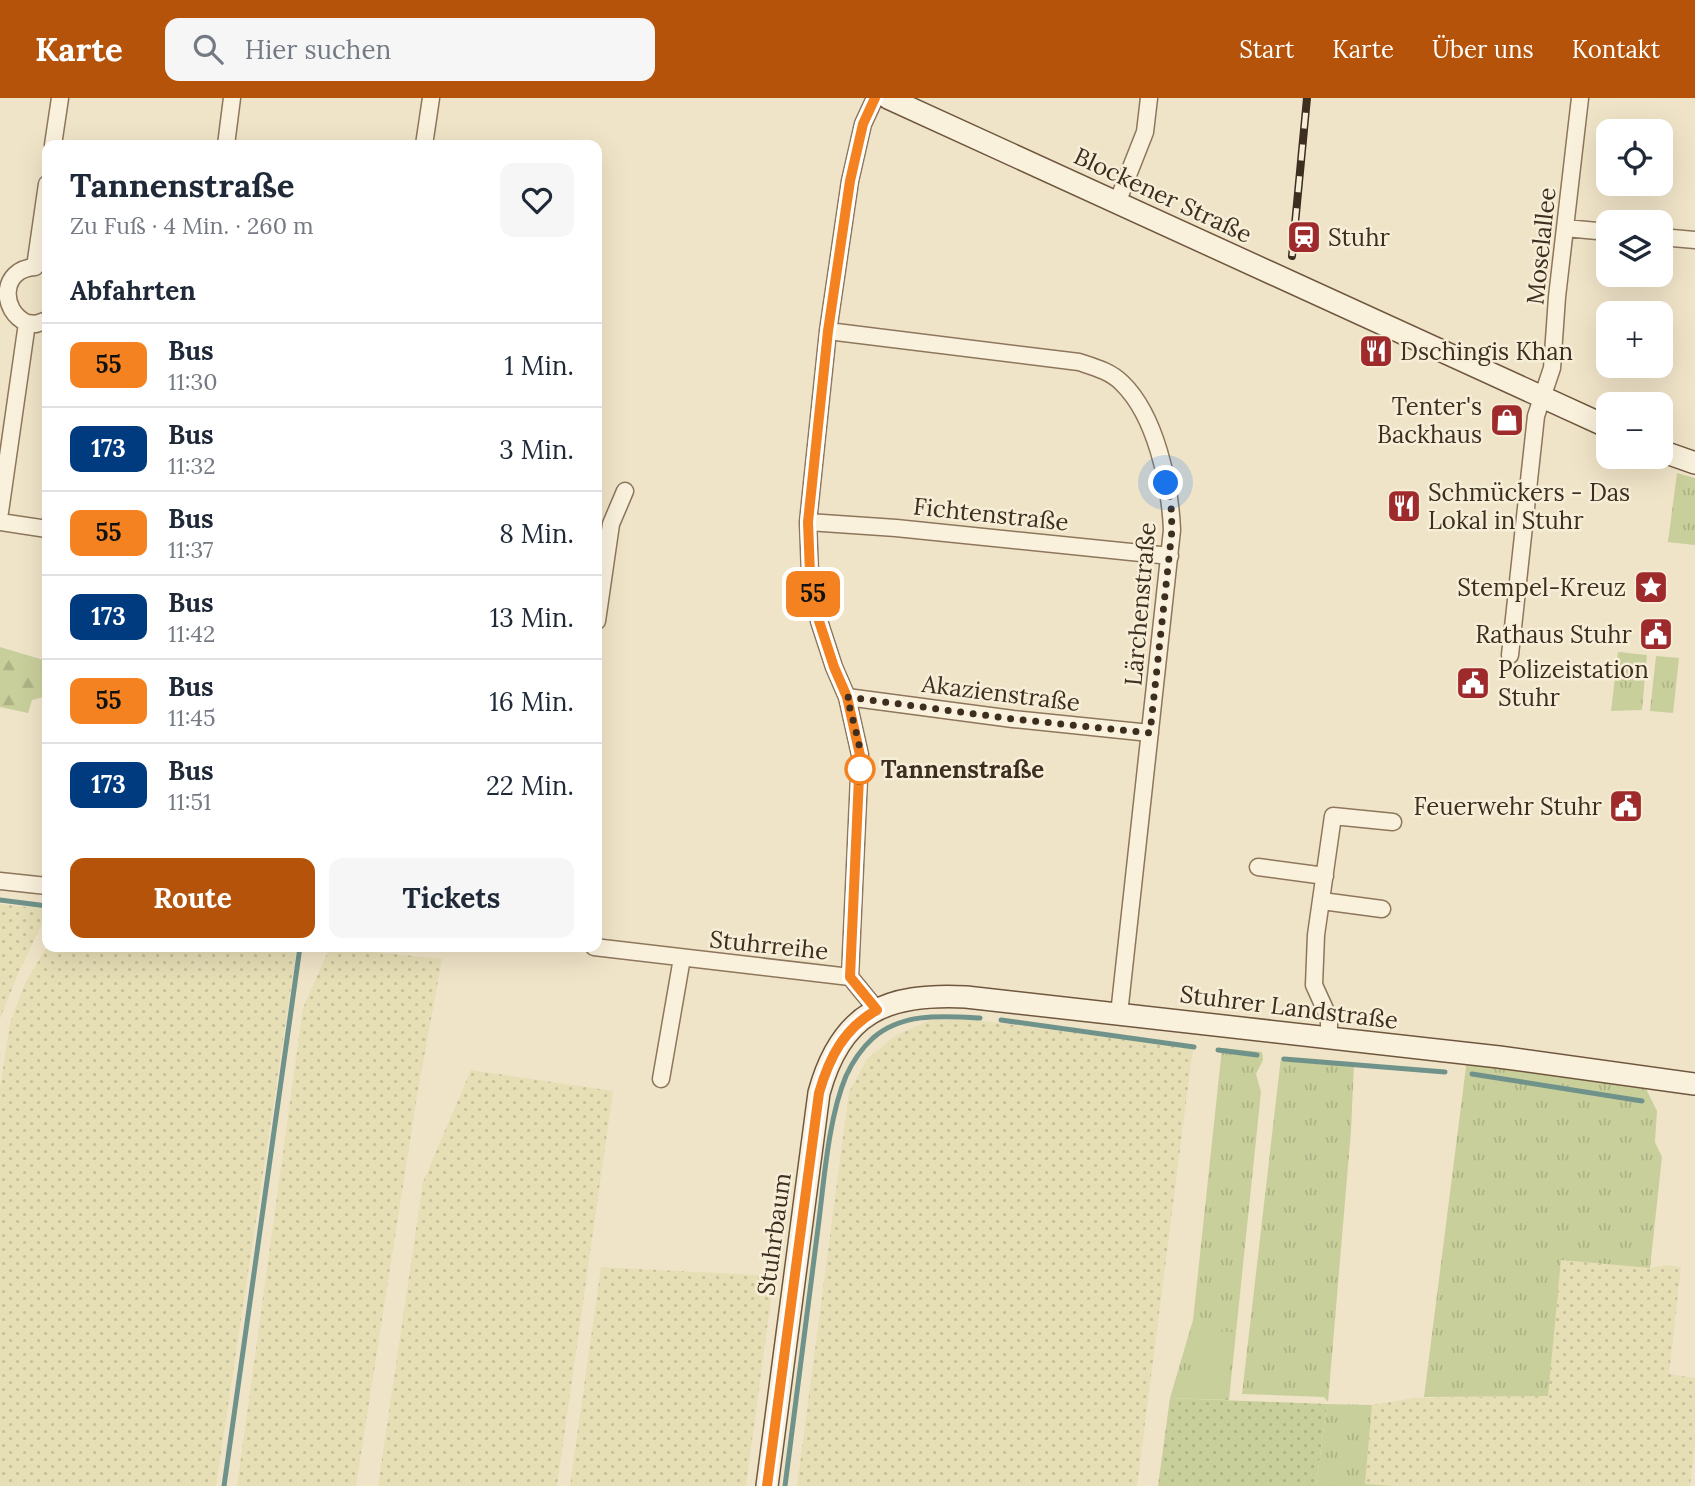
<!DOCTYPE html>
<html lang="de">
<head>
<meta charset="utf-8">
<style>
  :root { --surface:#fff; --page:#f6f6f7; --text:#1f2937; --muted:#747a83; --line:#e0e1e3; --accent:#b45309 }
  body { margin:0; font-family:Lora,serif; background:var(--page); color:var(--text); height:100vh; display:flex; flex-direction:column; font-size:26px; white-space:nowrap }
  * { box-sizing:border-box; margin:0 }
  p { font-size:23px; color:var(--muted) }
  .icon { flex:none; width:38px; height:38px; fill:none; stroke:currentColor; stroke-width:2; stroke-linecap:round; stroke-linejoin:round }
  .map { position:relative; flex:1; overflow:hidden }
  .details { position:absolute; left:42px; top:42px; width:560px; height:812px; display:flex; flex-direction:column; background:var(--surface); border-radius:14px; box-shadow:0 7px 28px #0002 }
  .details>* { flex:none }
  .badge { padding:0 14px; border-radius:10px; font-size:24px; line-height:46px }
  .buttons { position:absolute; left:1596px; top:21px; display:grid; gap:14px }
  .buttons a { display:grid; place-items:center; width:77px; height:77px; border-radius:14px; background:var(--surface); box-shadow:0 7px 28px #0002; font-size:35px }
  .you { position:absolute; width:35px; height:35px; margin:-18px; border:5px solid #fff; border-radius:50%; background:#1a73e8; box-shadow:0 0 0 10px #1a73e833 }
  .map>.badge { position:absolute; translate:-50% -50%; box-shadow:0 0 0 4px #fff }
  h2 { padding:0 28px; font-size:26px; line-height:63px }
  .round { display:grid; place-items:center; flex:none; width:74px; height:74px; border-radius:14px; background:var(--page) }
  .summary { display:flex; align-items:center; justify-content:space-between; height:119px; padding:0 28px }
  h1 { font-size:33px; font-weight:700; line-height:52px }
  .action { display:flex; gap:14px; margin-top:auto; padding:14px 28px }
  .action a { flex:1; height:80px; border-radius:14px; background:var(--accent); color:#fff; font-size:28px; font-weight:700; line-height:80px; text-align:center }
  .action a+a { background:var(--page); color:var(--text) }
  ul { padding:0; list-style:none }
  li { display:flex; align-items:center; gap:21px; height:84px; padding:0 28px; border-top:2px solid var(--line) }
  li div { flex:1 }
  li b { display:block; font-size:26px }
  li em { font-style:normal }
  li .badge { min-width:77px; font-weight:700; text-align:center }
  header { display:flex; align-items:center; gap:42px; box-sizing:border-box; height:98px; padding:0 35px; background:var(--accent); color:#fff }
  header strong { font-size:33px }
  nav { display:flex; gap:38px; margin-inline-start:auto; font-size:24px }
  .search { width:490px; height:63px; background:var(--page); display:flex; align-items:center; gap:18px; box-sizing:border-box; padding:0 24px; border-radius:14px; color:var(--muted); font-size:26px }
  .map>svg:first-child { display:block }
</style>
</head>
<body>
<header>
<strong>Karte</strong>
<div class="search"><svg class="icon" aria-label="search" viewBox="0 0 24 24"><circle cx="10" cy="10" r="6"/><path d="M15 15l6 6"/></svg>Hier suchen</div>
<nav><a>Start</a><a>Karte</a><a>Über uns</a><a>Kontakt</a></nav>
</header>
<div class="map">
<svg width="1695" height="1388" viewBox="0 0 1695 1388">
  <defs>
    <pattern id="farmland-dots" width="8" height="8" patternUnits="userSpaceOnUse" patternTransform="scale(1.75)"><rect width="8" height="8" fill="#e6deb5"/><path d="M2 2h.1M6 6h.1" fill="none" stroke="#c6bf9b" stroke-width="1.8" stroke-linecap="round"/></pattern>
    <pattern id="grass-tufts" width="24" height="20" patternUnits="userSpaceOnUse" patternTransform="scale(1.75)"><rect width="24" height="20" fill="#c9cf9b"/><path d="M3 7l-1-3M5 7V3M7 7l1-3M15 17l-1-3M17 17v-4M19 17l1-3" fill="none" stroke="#aeb285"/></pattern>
    <pattern id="forest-firs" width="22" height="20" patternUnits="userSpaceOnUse" patternTransform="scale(1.75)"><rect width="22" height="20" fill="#c9cf9b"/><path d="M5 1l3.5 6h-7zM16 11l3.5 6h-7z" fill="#aeb285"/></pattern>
    <pattern id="garden-dots" width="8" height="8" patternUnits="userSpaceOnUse" patternTransform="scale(1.75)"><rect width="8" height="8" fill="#c9cf9b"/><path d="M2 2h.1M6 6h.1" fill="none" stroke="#aeb285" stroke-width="1.8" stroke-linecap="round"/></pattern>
  </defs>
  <rect width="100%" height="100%" fill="#f0e4c8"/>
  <path fill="url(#farmland-dots)" d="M0,806L47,811V815L18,876L0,921Z
    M47,849H297L216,1388H0V990L10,925L25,885Z
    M330,849L442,861L417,998L356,1388H237L303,910Z
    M930,922H975L1193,950L1137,1388H797L849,994L867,961L895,938Z
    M471,972L613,993L557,1388H378L423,1084Z
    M1561,1162L1650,1170L1667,1167L1681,1169L1669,1276L1695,1280V1347L1690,1388H1394L1365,1386L1372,1307L1414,1300L1547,1298Z
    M601,1169L774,1178L746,1388H570Z"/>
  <path fill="url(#grass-tufts)" d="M1677,375L1695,380V447L1668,444Z
    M1618,554L1647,557L1642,612L1611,613Z
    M1656,558L1679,560L1673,615L1650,613Z
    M1222,950L1262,954L1263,962L1256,976L1261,994L1229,1302L1170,1300L1193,1222Z
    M1281,959L1354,965L1351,1033L1328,1304L1324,1299L1242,1296Z
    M1467,961L1645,989L1657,1013L1655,1044L1662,1059L1650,1170L1561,1162L1548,1298L1424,1299Z
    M1327,1306L1372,1307L1365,1386L1394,1388H1316Z"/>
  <path fill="url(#forest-firs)" d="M0,549L47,563V598L32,602L28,615L0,609Z"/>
  <path fill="url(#garden-dots)" d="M1170,1300L1327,1306L1316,1388H1158Z"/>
  <path fill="#c9cf9b" d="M1201,1232L1232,1234L1227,1292L1196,1289Z"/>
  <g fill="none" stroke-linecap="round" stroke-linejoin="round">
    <path stroke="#6f938a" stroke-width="5" d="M0,802L47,808
      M1001,922L1194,949
      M1218,952L1257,957
      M1284,961L1445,974
      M1472,976L1642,1003
      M224,1388L300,849
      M785,1388C796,1302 807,1216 818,1130C824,1084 828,1021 846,978C852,965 862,950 873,940C903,914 944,918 980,920"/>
    <g stroke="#8d765c" stroke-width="19">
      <path id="street" d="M875,0L863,26L850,83L828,233L808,424L810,476L819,523L834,569L847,599L860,657L850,879L877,912
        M53,47L60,0
        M226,47L232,0
        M424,47L431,0
        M1117,105L1145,34L1149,0
        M1565,130L1608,134
        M1661,139L1695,142
        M27,225L36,226L47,222
        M828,233L1079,264C1094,269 1110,273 1122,285C1156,318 1170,386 1172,432L1119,916
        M0,414L27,225C0,213 0,171 35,169L47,86
        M0,424L47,431
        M808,424L896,430L1170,458
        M597,523L611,426L625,393
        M1510,557L1536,318L1552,270L1557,199L1580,0
        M847,599L1013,621L1150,635
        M1258,769L1325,778
        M0,783L47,788
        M1322,803L1382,811
        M594,849L850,879
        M1329,940V920L1314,887L1316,837L1333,718L1393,724
        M661,981L682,860"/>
    </g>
    <g stroke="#6f573f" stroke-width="24">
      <path id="secondary" d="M888,0L1608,329
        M1661,353L1695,365
        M767,1388L819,995C841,914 886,895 966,899L1499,959L1695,986"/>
    </g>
    <use href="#street" stroke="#faf1dc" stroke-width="16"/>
    <use href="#secondary" stroke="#faf1dc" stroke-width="21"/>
    <g stroke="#3d2e20" stroke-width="8">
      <path id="rail" d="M1292,158L1307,0"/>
    </g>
    <use href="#rail" stroke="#f7eed8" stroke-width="5" stroke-dasharray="16" stroke-linecap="butt"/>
  </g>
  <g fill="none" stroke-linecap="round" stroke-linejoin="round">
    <g stroke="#fff" stroke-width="16">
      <path id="line" d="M767,1388L819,995C829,960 844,930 877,912L850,879L860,657L847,599L834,569L819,523L810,476L808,424L828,233L850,83L863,26L875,0"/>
    </g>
    <use href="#line" stroke="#f58220" stroke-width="10"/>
    <path stroke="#3d2e20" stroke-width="7" stroke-dasharray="0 12.6" d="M860,671L859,684V645L847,599L1013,621L1150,635L1172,432L1171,406L1166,385"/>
  </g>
  <defs>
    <g id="station-square" transform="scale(1.75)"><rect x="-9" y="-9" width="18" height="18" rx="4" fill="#9e2a2b" stroke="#f7eed8"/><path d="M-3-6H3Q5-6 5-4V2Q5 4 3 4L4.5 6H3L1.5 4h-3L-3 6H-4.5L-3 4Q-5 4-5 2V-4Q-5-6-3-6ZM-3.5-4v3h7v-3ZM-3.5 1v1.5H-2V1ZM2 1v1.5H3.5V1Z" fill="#fff"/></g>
    <g id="restaurant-square" transform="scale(1.75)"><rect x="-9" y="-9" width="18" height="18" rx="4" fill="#9e2a2b" stroke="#f7eed8"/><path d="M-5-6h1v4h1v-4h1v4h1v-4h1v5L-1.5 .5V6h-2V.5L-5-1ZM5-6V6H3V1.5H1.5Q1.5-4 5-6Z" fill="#fff"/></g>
    <g id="shop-square" transform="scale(1.75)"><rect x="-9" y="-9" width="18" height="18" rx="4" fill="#9e2a2b" stroke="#f7eed8"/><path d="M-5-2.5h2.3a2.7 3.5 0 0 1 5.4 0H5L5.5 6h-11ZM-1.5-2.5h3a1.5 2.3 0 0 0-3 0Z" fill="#fff"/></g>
    <g id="sight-square" transform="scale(1.75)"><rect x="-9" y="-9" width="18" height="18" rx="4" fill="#9e2a2b" stroke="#f7eed8"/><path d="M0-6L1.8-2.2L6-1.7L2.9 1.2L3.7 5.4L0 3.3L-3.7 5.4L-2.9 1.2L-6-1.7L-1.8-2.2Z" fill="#fff"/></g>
    <g id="civic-square" transform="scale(1.75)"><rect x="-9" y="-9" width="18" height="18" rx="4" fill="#9e2a2b" stroke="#f7eed8"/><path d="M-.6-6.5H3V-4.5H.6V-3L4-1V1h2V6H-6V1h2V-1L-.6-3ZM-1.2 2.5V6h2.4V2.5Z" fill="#fff"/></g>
  </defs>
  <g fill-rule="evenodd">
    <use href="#station-square" x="1304" y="139"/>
    <use href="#restaurant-square" x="1376" y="253"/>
    <use href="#shop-square" x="1507" y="322"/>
    <use href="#restaurant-square" x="1404" y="408"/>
    <use href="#sight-square" x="1651" y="489"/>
    <use href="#civic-square" x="1656" y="536"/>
    <use href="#civic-square" x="1473" y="585"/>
    <use href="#civic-square" x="1626" y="708"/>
  </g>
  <circle fill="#fff" stroke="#f58220" stroke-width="3.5" cx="860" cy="671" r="14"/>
  <g text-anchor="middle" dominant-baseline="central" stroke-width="5" stroke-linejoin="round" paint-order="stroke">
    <g font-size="24" fill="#3d2e20" stroke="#f7eed8">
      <text transform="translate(1163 97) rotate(25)">Blockener Straße</text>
      <text transform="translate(1541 148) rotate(-84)">Moselallee</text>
      <text transform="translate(991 416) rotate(6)">Fichtenstraße</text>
      <text transform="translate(1140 506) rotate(-85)">Lärchenstraße</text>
      <text transform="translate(1001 595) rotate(7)">Akazienstraße</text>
      <text transform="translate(769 847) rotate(6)">Stuhrreihe</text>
      <text transform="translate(1289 909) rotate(7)">Stuhrer Landstraße</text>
      <text transform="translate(774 1136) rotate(-82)">Stuhrbaum</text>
    </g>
    <g font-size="24" fill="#3d2e20" stroke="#f7eed8" text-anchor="start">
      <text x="1328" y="139">Stuhr</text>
      <text x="1400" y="253">Dschingis Khan</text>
      <text x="1482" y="308" text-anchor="end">Tenter's<tspan x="1482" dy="28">Backhaus</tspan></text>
      <text x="1428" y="394">Schmückers - Das<tspan x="1428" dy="28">Lokal in Stuhr</tspan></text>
      <text x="1626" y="489" text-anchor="end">Stempel-Kreuz</text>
      <text x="1632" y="536" text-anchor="end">Rathaus Stuhr</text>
      <text x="1498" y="571">Polizeistation<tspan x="1498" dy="28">Stuhr</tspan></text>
      <text x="1602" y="708" text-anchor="end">Feuerwehr Stuhr</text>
    </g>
    <g font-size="24" font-weight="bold" fill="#3d2e20" stroke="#f7eed8" text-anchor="start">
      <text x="881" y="671">Tannenstraße</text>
    </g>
  </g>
</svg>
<div class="buttons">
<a><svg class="icon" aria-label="locate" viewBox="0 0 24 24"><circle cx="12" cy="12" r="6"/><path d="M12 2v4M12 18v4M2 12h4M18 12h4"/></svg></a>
<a><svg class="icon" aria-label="layers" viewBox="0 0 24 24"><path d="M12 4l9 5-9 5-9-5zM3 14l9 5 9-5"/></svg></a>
<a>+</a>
<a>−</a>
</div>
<div class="you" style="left:1166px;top:385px"></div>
<b class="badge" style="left:813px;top:496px;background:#f58220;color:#111">55</b>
<section class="details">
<div class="summary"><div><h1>Tannenstraße</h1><p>Zu Fuß · 4 Min. · 260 m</p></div><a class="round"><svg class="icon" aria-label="heart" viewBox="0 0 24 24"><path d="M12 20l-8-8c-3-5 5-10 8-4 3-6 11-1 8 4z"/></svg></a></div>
<h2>Abfahrten</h2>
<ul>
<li><span class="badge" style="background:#f58220;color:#111">55</span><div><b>Bus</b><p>11:30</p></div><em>1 Min.</em></li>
<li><span class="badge" style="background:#003b80;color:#fff">173</span><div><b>Bus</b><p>11:32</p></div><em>3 Min.</em></li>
<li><span class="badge" style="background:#f58220;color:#111">55</span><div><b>Bus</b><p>11:37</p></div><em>8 Min.</em></li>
<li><span class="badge" style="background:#003b80;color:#fff">173</span><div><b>Bus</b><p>11:42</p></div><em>13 Min.</em></li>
<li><span class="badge" style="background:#f58220;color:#111">55</span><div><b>Bus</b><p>11:45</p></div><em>16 Min.</em></li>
<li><span class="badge" style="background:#003b80;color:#fff">173</span><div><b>Bus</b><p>11:51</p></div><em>22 Min.</em></li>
</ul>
<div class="action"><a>Route</a><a>Tickets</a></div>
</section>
</div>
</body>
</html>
